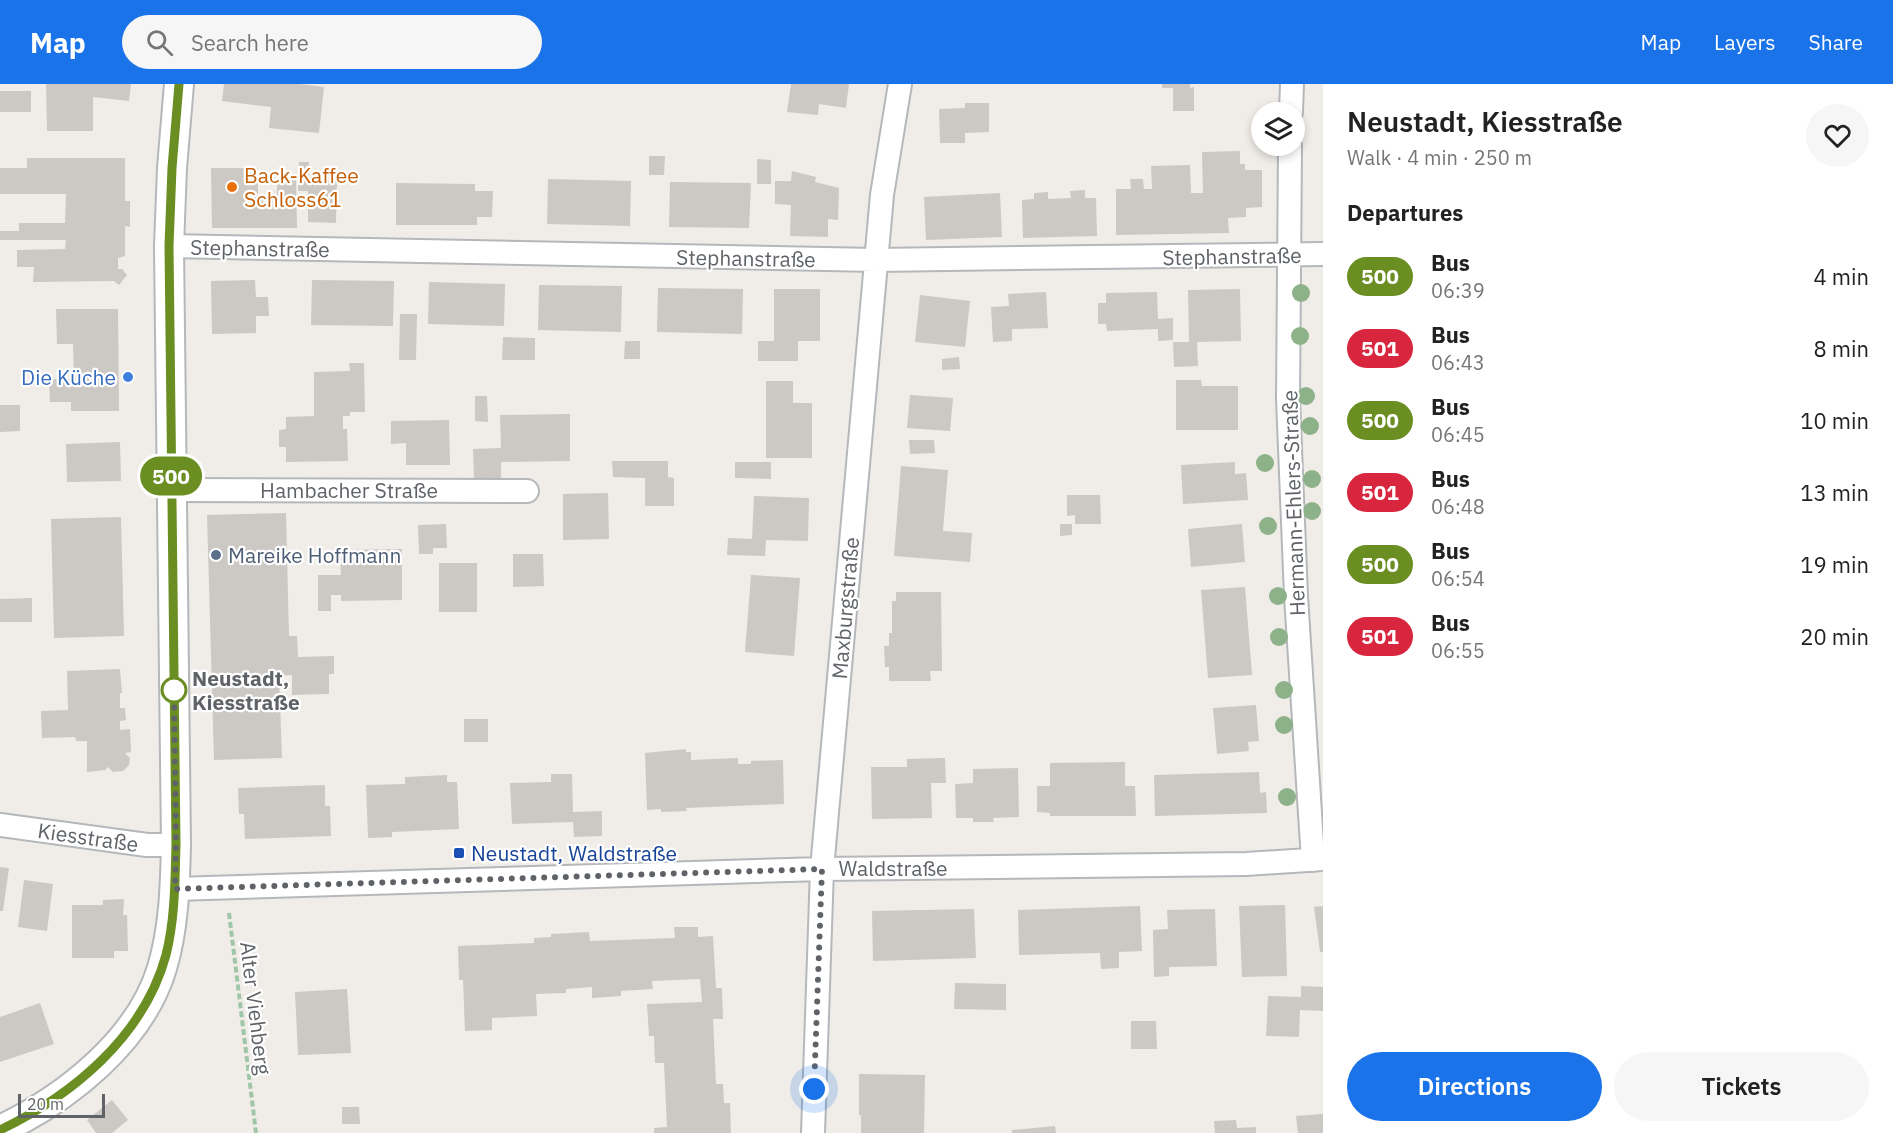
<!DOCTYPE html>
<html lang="en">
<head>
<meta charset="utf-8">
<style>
  :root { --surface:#fff; --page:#f6f6f6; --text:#222; --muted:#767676; --accent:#1a73e8 }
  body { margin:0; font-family:"IBM Plex Sans",sans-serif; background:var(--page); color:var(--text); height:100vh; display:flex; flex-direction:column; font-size:22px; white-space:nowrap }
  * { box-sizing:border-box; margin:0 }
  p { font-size:20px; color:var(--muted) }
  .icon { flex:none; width:33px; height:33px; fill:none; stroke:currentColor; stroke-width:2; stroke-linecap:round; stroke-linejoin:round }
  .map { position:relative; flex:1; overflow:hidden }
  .side { display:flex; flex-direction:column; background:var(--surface); width:570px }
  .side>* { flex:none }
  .badge { padding:0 12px; border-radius:20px; font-size:21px; line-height:39px }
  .buttons { position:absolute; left:1251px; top:18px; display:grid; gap:12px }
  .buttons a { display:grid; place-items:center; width:54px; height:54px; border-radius:50%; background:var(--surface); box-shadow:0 3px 9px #0003; font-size:30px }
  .scale { position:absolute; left:18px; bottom:15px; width:87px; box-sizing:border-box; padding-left:6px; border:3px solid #5f6367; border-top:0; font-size:16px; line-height:21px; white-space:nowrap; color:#5f6367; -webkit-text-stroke:4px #fff; paint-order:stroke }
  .you { position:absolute; width:30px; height:30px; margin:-15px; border:4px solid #fff; border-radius:50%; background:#1a73e8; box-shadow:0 0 0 9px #1a73e833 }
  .map>.badge { position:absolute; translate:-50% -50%; box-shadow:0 0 0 3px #fff }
  h2 { padding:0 24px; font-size:22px; line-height:54px }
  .round { display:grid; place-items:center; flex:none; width:63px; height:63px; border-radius:32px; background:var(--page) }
  .summary { display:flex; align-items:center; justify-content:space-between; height:102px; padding:0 24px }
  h1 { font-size:28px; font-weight:600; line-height:45px }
  .primary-button { display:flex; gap:12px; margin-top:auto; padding:12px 24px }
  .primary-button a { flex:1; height:69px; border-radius:36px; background:var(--accent); color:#fff; font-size:24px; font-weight:600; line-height:69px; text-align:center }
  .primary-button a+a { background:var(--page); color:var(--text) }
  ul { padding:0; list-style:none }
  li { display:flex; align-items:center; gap:18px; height:72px; padding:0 24px }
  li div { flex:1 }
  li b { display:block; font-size:22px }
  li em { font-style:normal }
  li .badge { min-width:66px; font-weight:700; text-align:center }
  header { display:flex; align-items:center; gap:36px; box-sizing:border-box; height:84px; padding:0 30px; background:var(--accent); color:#fff }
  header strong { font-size:28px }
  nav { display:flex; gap:33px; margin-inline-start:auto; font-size:21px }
  .search { width:420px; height:54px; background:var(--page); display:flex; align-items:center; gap:15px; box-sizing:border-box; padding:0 21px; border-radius:33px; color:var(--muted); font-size:22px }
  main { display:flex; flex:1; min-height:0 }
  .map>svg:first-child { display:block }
</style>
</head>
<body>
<header>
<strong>Map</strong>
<div class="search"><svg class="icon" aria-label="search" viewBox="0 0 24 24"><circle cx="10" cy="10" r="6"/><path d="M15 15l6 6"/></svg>Search here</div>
<nav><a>Map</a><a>Layers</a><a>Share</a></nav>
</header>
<main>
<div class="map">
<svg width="1323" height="1049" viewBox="0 0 1323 1049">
  <rect width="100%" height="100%" fill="#f0ede8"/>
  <path fill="#ccc8c4" d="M46,0H131L129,17L93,13V47H47Z
    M224,0H300L324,3L319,49L269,44L271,23L222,17Z
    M791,0H849L846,24L819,20L818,31L787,28Z
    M1162,0H1190V4L1194,3V27H1173V4H1162Z
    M0,7H31V28H0Z
    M965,19H989V48L965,49V59H940L939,25L965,24Z
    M1240,67V80H1245V86H1262V123L1246,124V133L1228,134L1229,149L1116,151V105H1131L1130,95H1143L1144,105H1152L1151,82L1190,81L1191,109H1203L1202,68Z
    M649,72H665L664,91H649Z
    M27,74H125V117H130V143L125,142V172L118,174V185H122L127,191L119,201L114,197L33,198L34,183H17V166L65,165L66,156H0V147H19V139H65L66,110H0V84H27Z
    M757,75L771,76V100H757Z
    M299,78H309V93L337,94L336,139L308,138V107H298Z
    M211,84H258V112L277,111V97L296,96L297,144H212Z
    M792,87L816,93L815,98L839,104L838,136L828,135V153L790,152L791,121L775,120V97H791Z
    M548,95L631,97L630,142L547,140Z
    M670,98L751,99L749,144L669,143Z
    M396,99L475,100V107H493L492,133H477V141H396Z
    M1085,106V114H1096L1097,152L1023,154L1022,116L1034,115V109L1048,108V115L1071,114L1070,107Z
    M1000,109L1002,153L926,156L924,113Z
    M255,196L256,213H268L269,232H256V249L212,250L211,197Z
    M312,196L394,197L393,242L311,241Z
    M429,198L505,200L504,242L428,240Z
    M539,201L622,202L621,248L538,246Z
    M658,204L743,205L742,250L657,248Z
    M774,205H820V257H798V277H758V257H774Z
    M1240,205L1241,257L1197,258L1198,282L1174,283L1173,258H1189L1188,206Z
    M1046,208L1048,244L1012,245V257L993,258L991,223L1009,222L1008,210Z
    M1157,208L1158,235L1173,234V256L1158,257V245L1107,247L1106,240H1098V219H1106V209Z
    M920,211L970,217L965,263L915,258Z
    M56,225H118L119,327H71V318H50L49,295H74L73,260H57Z
    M400,230H417L416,276H399Z
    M503,253L535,254V276H502Z
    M625,257H640V275H624Z
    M959,273L960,285L942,286V275Z
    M349,279H364L365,328H350V332H343V345H347L348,377L286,378V363H279V346L286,345V333L314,332V288L350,287Z
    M1176,296H1201L1202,302H1238V346H1176Z
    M766,297H793V319H812V374H766Z
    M910,311L953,314L950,347L907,344Z
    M475,312H487L488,338L475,337Z
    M0,321H20V347L0,348Z
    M570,330V377L501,378V395H474L473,365L501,364L500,331Z
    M449,336L450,381H406V359L391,360V337Z
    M909,356H934L935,369L910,370Z
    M120,358L121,397L67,398L66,360Z
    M612,377H668V393L674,394V422H645V394L613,393Z
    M735,378H771V395L735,394Z
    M1235,378V390L1246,389L1248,416L1183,420L1181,381Z
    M901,382L948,386L943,447L972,449L970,478L894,472Z
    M608,409L609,455L563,456V410Z
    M1067,411H1100L1101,440H1075V431L1067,432Z
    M754,412L809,414L808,457L766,456L765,472L727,471L728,454L752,455Z
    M286,429L289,552H297L298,573L334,572V590H329V610L292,611V591L279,592L282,674L214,676L207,431Z
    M121,433L124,552L54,554L51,435Z
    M446,440L447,464H433V470H419L418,441Z
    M1060,440H1072V451L1060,452Z
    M1242,440L1245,478L1191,483L1188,445Z
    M402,465V516L341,517V511H331V527H318V491H341L340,466Z
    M513,470H543L544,502L513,503Z
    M439,479H477V528H439Z
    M751,491L800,494L794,572L745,568Z
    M1245,503L1252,591L1208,594L1201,506Z
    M896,508H941L942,587H930L931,597H889V583H885L884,562H889V549H892V517H896Z
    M32,514V538H0V515Z
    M120,585L122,609H120V624H125L126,636L120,637V646L130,645L131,668L125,669L130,674L129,681L123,687L113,688L108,683L105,686L87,688V657H76L75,653L42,654L41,627L68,626L67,587Z
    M1256,621L1259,657L1248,658L1249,667L1217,670L1213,624Z
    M464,635H488V658H464Z
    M686,665V668H691V676L738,674V680H751V677L783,676L784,720L686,724L687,727L661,728V725L647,726L645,669Z
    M945,674L946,699H931L932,734L872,735L871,683H907V675Z
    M1125,678V702H1135L1136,732H1050V729L1037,728V702H1050V679Z
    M1018,684L1019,733L993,734L994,738H973V734H956L955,700L973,699V685Z
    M1259,688L1260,709L1266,708L1267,729L1155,732L1154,691Z
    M551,690H572L573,728L602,727V752L574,753L573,738L512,740L510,699L551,698Z
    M447,691V698H457L459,745L392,748V753L368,754L366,701L405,700V693Z
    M325,701V722H330L331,752L245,755L244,730H239L238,704Z
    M0,783L9,784L3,827H0Z
    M24,796L53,800L47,847L18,843Z
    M124,815L123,831H127L128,867H114V874H72V821H103V816Z
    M1285,821L1287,892L1242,893L1239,822Z
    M1140,822L1142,867L1119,868V884L1101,885L1100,869L1019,871L1018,826Z
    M1323,822V868H1320L1314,823Z
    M974,825L976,874L873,877L872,827Z
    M1215,825L1217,882L1169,883V892L1154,893L1153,846L1168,845L1167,826Z
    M674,843H698V853L713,852L716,904H722L723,935H713L716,1000H723L724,1019H730L731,1049H654V1044L667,1043L664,979H655L654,952H649L647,920L702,918L700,895L652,897L653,905L621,907V912L592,914V903L566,905V909L536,910L537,932L492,934V946L465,947L463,896H459L458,862L534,859V854L551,853V850L589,848L590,857L675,854Z
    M955,899L1006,900V926L954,925Z
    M1301,902L1323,903V927L1300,926L1299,953L1266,952L1268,912L1301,913Z
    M347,905L351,969L298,971L295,908Z
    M40,919L54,960L0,978V933Z
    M1131,937H1156L1157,965H1131Z
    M859,990L925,991L924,1049H861V1031H859Z
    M112,1016L128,1036L112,1049H96L87,1036Z
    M342,1023H359L360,1040H342Z
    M1323,1030V1049H1298L1296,1032Z
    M1236,1036L1237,1044L1256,1043V1049H1215L1214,1037Z
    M1055,1042L1056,1049H1012V1046Z"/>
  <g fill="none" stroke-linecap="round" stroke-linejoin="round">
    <g stroke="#b4b8bb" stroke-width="26">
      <path id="minor" d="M1291,28L1292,0
        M1290,62L1288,315L1296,512L1313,776
        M169,162L876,176L1323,170
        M171,406L527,407
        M0,741L147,761H176
        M175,805L822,785L1246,780L1323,775
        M813,1049L822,785L882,111L900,0"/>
    </g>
    <g stroke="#b4b8bb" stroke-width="32">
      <path id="tertiary" d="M0,1046C66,1015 140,957 162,884C174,844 175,802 176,761L169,162L172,84L179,0"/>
    </g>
    <path stroke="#a0c6a8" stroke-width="4" stroke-dasharray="6 3" stroke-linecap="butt" d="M229,829L256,1049"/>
    <use href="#minor" stroke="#fff" stroke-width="22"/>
    <use href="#tertiary" stroke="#fff" stroke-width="28"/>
  </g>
  <g fill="#8db289">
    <circle cx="1301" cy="209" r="9"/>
    <circle cx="1300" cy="252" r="9"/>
    <circle cx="1306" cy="312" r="9"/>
    <circle cx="1310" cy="342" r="9"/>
    <circle cx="1265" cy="379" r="9"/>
    <circle cx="1312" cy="395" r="9"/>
    <circle cx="1312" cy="427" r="9"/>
    <circle cx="1268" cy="442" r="9"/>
    <circle cx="1278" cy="512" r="9"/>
    <circle cx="1279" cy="553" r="9"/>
    <circle cx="1284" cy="606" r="9"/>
    <circle cx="1284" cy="641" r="9"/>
    <circle cx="1287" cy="713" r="9"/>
  </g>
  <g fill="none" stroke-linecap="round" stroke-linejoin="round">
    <g stroke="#fff" stroke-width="14">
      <path id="line" d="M0,1046C73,1011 144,952 166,871C175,835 175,797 176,760L169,162L172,84L179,0"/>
    </g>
    <use href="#line" stroke="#6b8e23" stroke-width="9"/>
    <path stroke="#5f6367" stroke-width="6" stroke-dasharray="0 10.8" d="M174,606V604L176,760L175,805L822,785L814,1005"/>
  </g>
  <circle fill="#e8710a" stroke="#fff" stroke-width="2" cx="232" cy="103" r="6"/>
  <circle fill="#3f7fe0" stroke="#fff" stroke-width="2" cx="128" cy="293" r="6"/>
  <circle fill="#5c6f8a" stroke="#fff" stroke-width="2" cx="216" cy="471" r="6"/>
  <circle fill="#fff" stroke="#6b8e23" stroke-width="3" cx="174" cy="606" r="12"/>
  <rect fill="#1a4fb4" stroke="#fff" stroke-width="2" x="453" y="763" width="12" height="12" rx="3"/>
  <g text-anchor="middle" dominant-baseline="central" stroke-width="4.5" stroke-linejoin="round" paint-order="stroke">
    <g font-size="21" fill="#c56008" stroke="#fff" text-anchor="start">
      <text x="244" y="91">Back-Kaffee<tspan x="244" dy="24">Schloss61</tspan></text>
    </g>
    <g font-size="21" fill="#5f6367" stroke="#fff">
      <text transform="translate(260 164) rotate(1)">Stephanstraße</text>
      <text transform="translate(1232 172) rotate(-1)">Stephanstraße</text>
      <text transform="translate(746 174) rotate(1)">Stephanstraße</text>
      <text x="349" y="406">Hambacher Straße</text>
      <text transform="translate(1293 419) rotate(-92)">Hermann-Ehlers-Straße</text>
      <text transform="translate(845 524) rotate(-85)">Maxburgstraße</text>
      <text transform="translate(88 753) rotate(8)">Kiesstraße</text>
      <text x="893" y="784">Waldstraße</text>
      <text transform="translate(256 924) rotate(83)">Alter Viehberg</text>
    </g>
    <g font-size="21" fill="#366cbe" stroke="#fff" text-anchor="end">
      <text x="116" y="293">Die Küche</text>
    </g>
    <g font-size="21" fill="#4e5e75" stroke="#fff" text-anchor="start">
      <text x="228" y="471">Mareike Hoffmann</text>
    </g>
    <g font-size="21" font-weight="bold" fill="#5f6367" stroke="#fff" text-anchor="start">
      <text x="192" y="594">Neustadt,<tspan x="192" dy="24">Kiesstraße</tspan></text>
    </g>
    <g font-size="21" fill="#164399" stroke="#fff" text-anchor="start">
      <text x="471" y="769">Neustadt, Waldstraße</text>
    </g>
  </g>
</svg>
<div class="buttons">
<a><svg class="icon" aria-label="layers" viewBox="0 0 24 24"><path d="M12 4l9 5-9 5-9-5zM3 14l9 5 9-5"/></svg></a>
</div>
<div class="scale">20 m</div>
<div class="you" style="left:814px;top:1005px"></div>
<b class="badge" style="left:171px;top:392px;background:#6b8e23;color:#fff">500</b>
</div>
<section class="side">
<div class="summary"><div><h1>Neustadt, Kiesstraße</h1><p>Walk · 4 min · 250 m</p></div><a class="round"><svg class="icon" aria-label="heart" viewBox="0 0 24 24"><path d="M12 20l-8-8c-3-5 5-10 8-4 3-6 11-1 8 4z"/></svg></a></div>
<h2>Departures</h2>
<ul>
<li><span class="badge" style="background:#6b8e23;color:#fff">500</span><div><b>Bus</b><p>06:39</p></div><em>4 min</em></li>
<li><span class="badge" style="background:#d7263d;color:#fff">501</span><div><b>Bus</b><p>06:43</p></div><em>8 min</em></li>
<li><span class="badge" style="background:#6b8e23;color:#fff">500</span><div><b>Bus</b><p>06:45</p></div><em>10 min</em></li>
<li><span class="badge" style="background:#d7263d;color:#fff">501</span><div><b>Bus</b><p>06:48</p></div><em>13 min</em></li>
<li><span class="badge" style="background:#6b8e23;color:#fff">500</span><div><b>Bus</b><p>06:54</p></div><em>19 min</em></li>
<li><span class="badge" style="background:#d7263d;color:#fff">501</span><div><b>Bus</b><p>06:55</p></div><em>20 min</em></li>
</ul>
<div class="primary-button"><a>Directions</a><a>Tickets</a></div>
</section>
</main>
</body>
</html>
